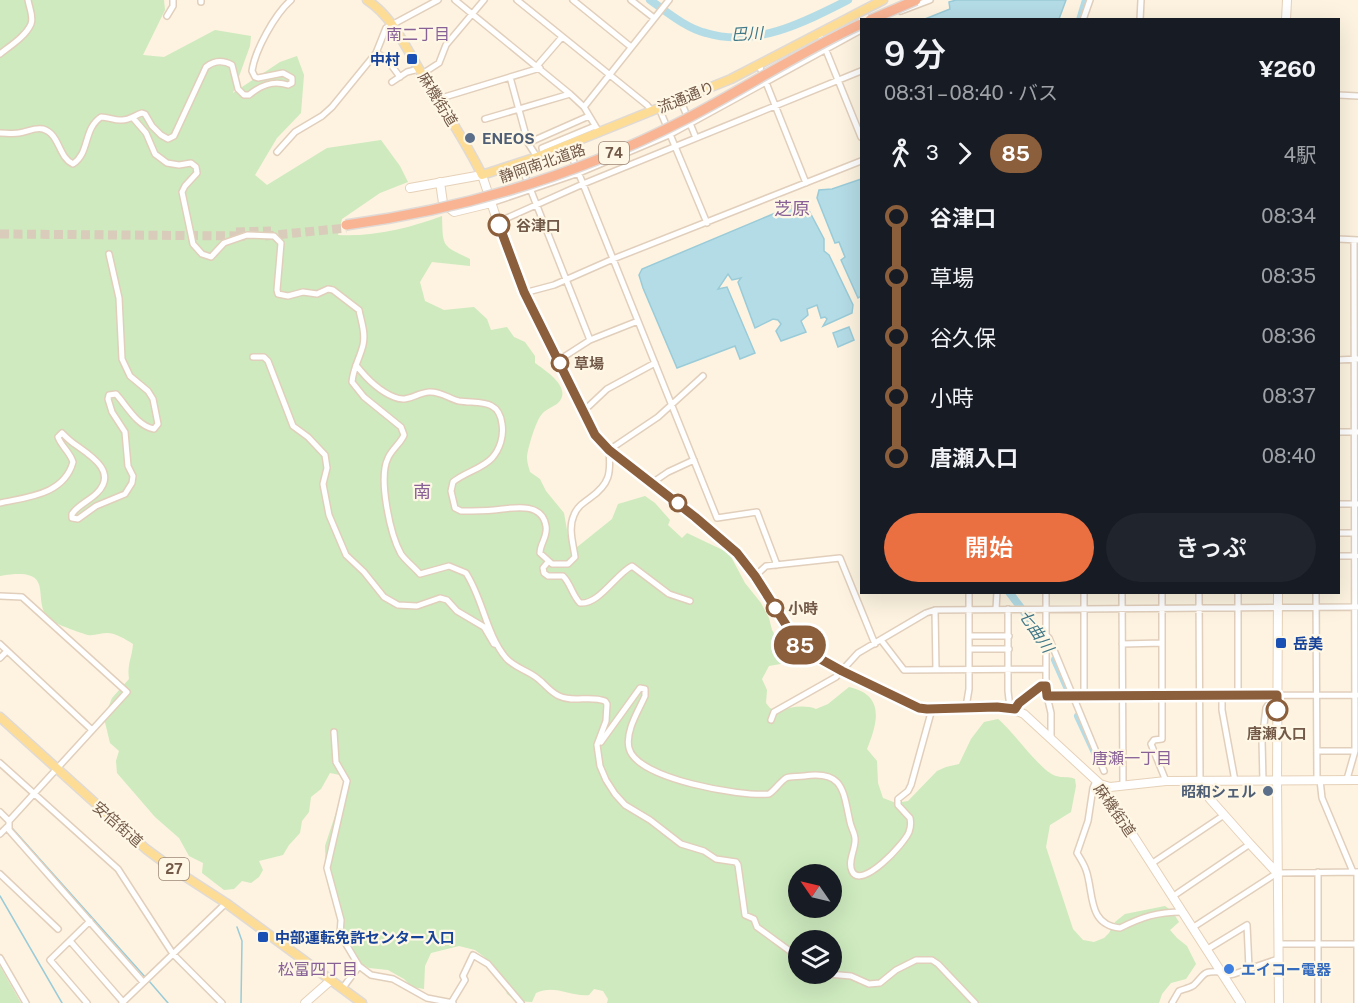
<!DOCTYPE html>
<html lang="ja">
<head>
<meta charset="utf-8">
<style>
  :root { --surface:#171b24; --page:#20242c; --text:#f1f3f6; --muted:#9ea1a6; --accent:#ea7041 }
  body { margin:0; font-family:"Public Sans","Noto Sans JP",sans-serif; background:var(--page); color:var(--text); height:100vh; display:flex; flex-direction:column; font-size:22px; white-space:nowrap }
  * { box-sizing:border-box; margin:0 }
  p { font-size:20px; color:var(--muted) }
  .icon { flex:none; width:33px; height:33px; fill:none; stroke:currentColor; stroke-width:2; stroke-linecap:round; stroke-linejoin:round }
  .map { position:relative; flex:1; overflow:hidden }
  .sheet { position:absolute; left:860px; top:18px; width:480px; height:576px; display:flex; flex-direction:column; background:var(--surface); border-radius:0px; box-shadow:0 6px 24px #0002 }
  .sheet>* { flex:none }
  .badge { padding:0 12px; border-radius:20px; font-size:21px; line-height:39px }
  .needle { width:39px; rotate:304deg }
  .fabs { position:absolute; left:788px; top:864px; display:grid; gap:12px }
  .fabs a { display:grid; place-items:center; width:54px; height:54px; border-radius:50%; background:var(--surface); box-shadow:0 6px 24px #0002; font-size:30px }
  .map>.badge { position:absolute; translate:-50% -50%; box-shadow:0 0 0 3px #fff }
  .legs { display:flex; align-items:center; gap:9px; height:66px; padding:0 24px; font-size:20px }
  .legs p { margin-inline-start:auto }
  .headline { display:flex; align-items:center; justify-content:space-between; height:102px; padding:0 24px }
  h1 { font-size:33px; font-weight:600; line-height:45px }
  .cta { display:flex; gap:12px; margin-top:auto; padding:12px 24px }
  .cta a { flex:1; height:69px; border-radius:36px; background:var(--accent); color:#fff; font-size:24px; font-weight:600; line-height:69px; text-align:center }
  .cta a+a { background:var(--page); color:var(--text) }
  ul { padding:0 24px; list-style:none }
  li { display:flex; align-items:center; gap:21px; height:60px; font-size:22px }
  li i { display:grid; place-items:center; width:9px; height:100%; margin:0 8px; background:currentColor }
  li i::after { content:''; width:15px; height:15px; margin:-8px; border:4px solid; border-radius:50%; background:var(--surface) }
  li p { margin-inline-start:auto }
  li:first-child i { background:linear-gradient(#0000 50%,currentColor 0) }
  li:last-child i { background:linear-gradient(currentColor 50%,#0000 0) }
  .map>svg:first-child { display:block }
</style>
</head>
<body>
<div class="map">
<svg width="1358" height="1003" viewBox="0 0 1358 1003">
  <rect width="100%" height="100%" fill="#fdf3e0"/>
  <path fill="#ceeabe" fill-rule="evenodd" d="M0,0H164L165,10L143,55L164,57L215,30L251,36L250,46L233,93L280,62L297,56L304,75L301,113L277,138L255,175L267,185L327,148L381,140L400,166L408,182L380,193L342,219L338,235C373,237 410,228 442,216C443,247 441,245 470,259V266L432,262L420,282L425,301L444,310L474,307L487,319L491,330L507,327L514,337L525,342L535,356V363C546,371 573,388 558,403C553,407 546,409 542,414C536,420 527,450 527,458C527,463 529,468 530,472L540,479L546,491L564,513L570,547L576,548L612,519L618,504L645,496L655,503L670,520L668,525L682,538L687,533L729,553L745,583L761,603L769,618L772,630L779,642L785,645L789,658L786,663L769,666L762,679L767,690L766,703L770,708L780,712C790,706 806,705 816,709L828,704L849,687C885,695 878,722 867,749L877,761L878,783L883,798L896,803L908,801L937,771L946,767L959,764L971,739L984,722L998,719C1014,732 1041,772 1056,776C1062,778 1068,776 1075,779L1076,786L1071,812L1050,825L1046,847L1073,929L1083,940L1094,942L1104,938L1109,933L1115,922L1125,914L1165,906L1172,911L1179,922L1170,930L1177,938L1187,946L1196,964L1186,979L1171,983L1162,994L1159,1003H607L608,999L603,991L594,989L589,995C570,997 555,984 536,993L532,1002L516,1001L507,994L501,974L483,956L475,950L459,946L431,953L425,966L424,989L412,987L404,979L388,970L369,968L361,964L344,946L337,925L339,911L330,894L326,876L325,846L345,785L340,775L330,773L321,789L311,797L309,812L302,821L300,833L289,845L283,855L259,861L263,870L259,877L251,883L242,881L234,889L224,890L202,873L203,863L189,856L179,838L155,817L117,773L116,761L119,751L110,743L104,718L112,698L129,679C127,664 132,658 133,644C125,639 116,633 107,633C101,633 94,636 88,635C83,634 57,624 53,622C26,604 63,565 0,576ZM798,874H831V908H798ZM798,940H831V974H798Z
    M0,966L21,1003H0Z"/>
  <path fill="#b4dce6" stroke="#9acbd8" stroke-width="1.5" d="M956,0H1066L1059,19H925L950,9L949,2Z
    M861,179V296L858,298L841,260L845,257L839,242L835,243L817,198L819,190L832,189Z
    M804,201L824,239V251L829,255L853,305L852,313L823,326L827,319L825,317L821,318L817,305L807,309L808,315L801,321L806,332L781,341L776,331L781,324L778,320L773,319L755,328L738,282L741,278L732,280L728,274L718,289L727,287L755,353L740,359L735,346L677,368L643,288L639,275L642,269Z
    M849,327L854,340L838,347L833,333Z"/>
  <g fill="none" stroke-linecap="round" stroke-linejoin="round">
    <path stroke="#9acbd8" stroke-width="1.5" d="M12,828L146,978
      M0,896L62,1003
      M237,927L242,941L241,1003
      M149,981L168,1003"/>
    <path stroke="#b4dce6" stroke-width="8" d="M650,0C667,12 686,28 706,33C755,48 805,22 848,0
      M1080,20L1086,0
      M1009,592L1049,645
      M1055,660L1067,687
      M1078,716L1099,761"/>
    <path stroke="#daccba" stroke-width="9" stroke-dasharray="9 4.5" stroke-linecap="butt" d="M236,232L271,231
      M0,234L245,236
      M265,236L346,228"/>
    <g stroke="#e1cfbc" stroke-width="8">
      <path id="street" d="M455,0L570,94L584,107L599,132
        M517,0L647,105L652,111
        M573,0L631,47
        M631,0L654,18
        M201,2V0
        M901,11L930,0
        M167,16L173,6V0
        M1083,20L1090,0
        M1140,20L1141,0
        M819,33L861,137
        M376,53L386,58L400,77
        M0,54C10,46 26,36 31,24C34,17 29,7 28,0
        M759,65L806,183
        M537,66L562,37
        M422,74L439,63L446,45L484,0
        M510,77L528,143L537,157
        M392,82L407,72L419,69
        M1338,95L1358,96
        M438,99L540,68
        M680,99L696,138
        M584,107L669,0
        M659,108L707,223
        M133,118L146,133L155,154L167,163L179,165L191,163L196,167L197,173L185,186L182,192L193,244L202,254L211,257L224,243L247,235L274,236L281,243L277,290L278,294L288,296L303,292L317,294L328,289L333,290L359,310C361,321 366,333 363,345C360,358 353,368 352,382L364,397L401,427L404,435C401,443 392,449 388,458C378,478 390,534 401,554C406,561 414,567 420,574L449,566L466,573C483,599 486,634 506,658C515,668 527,670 537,678C545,684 550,692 559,696C574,703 590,695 605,701L607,704L606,721L597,745L600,766L606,780L615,794L625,805L650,820L681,844L704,851L716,859L736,862L738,865L745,915L754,919L757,927L798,957
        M485,119L570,94
        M0,133C6,133 13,134 19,133C27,132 35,127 43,129C60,134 58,157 73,164C90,153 83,129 101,117C109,117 115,121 122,120C130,120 135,115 142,113L145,114L152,126L161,135L168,139L174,136L206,67C215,60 223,60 232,65L238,89L244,95H249C261,85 273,80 288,85L292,83V78L283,73L258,78L255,77L252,71C255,50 275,14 291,0
        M528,143L589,116
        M567,145L583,184L861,71
        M277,152L295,132L322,116L332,107L376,53L386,28L438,0
        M544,155L542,148L595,126
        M520,163L590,340
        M491,203L579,173L669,135L861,30
        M498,222L583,184L717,518L757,512L777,565
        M1338,239L1358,240
        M524,293L554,285L613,259L861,161
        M253,357H264L268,361L293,426L308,437L325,455L327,468L323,484L329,515L346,555L364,572L384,597L398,605L417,606L440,598L447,600L457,611L484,627L494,644L497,645
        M559,360L590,340L638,321
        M1338,360L1358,359
        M356,365C366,378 379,391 394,397C408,403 416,393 429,392C441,391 449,399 459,401C478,404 499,398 502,424C504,436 500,449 492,458C482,469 465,472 453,482L451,491L455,508L461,511C472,511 483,511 494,510C512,508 542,501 546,526C548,537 540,543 540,553L552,564H568L575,557C573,543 568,528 574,515C577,507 583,503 590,498C610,484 611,473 609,450L658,417L703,376
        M582,409L589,406L607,389L655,363
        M1338,432H1358
        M652,483L668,472L694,460
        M0,503C27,497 64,495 73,462C70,452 61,446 58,437L62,433C66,437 69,440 73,443C88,454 119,471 97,493C89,501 78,505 72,514V518L78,519L96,506L125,494L132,483L133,476L128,466L125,432L112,412L108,399L109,395L116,394C127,406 137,426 154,429L158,424L153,399L148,391L130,376L122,359L119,298L109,254
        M1338,504H1358
        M1338,533H1354
        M1338,556H1356
        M548,562L543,568L544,573L548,576H563C571,584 572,595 580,603C599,605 616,574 632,566L669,594L690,601
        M755,576L766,566L840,558L875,644
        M1046,592V692L1051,713V738
        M1084,592V696
        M1122,592L1123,785
        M1162,592V739L1154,740L1151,744L1166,781
        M1199,592L1200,781
        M1238,592V695
        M1316,592L1317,780
        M0,596L22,597L127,692L9,821L0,812
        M996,609L997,592
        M1008,609V691L1010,708
        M935,610L936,670
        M1046,635L1049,638L1104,771
        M969,636H1009
        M881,640L904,670L1046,669
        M0,644L92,730
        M1122,644L1162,643
        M969,649H1009
        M0,658L7,651
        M1222,695V710L1235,781
        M1047,696L1357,695
        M966,707L969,689V592
        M1015,709L1038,687L1046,686
        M771,720L774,712L836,677L858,653L926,613L935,610L1358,607
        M334,732L336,762L347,781L327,868L341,920L340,934L359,966L342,989
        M601,742L640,688L645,689V696C639,710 625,731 629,748C636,779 742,797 769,794C775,790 780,782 786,778C790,776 798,777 804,776C844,770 843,791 850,822C851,828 855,833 855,839C856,849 847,861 852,871C861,891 905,843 909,832C911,827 911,823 910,818L898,805V799L908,791L911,785L932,709
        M1317,751H1355
        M0,763L118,869L173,954L222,1003
        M1347,779L1355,751L1354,240
        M1320,780L1322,798L1353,872
        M1096,781L1093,788L1088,821L1077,853C1080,858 1084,864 1086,870C1094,892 1087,925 1120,928C1142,917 1157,912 1182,912
        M1263,781L1262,741L1266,708L1268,705H1277
        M9,821V830L143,982
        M0,834L8,826
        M1151,864L1224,815
        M1318,872V1003
        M1357,872V1003
        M0,874L58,929
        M1172,897L1250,844
        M1192,928L1277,873L1358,872
        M70,941L123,1002
        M1278,944H1357
        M1206,950L1247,925L1249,968
        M0,958L26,1003
        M359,966L371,975L393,979L427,998L453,1003
        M828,974L851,976L869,984L880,983L896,970L916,960H932L938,964L975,1003
        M1223,976L1234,974L1278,959
        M87,1003L50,960L90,921
        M122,1003L226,903
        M451,1003L465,980L463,976L473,955L488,964L521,1003
        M1172,1003L1179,991C1184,989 1190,988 1194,985C1206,973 1202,971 1221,972"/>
    </g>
    <g stroke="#e6d1b9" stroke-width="10">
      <path id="secondary" d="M1286,20L1287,0
        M440,182L443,203L454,212L491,203
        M410,188L482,175L505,244L524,293L595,435L609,450L695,517L737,553L755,576L797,642C823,666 885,694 919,708L927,709C957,708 996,700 1024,714L1100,784L1241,1003
        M1278,592L1277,781L1279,1003
        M1200,781L1210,799L1250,844L1277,873
        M1100,784L1110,787L1166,781L1358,780
        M305,1003L330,981"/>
    </g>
    <g stroke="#e0dad7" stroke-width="11">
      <path id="primary" d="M367,0C394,18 405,47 422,74C443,107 465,140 482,175L537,157L731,79L883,0
        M0,717L146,849L169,866L226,903L362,1003"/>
    </g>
    <use href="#street" stroke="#fff" stroke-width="5"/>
    <use href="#secondary" stroke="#fff" stroke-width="8"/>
    <use href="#primary" stroke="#fddc96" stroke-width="8"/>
    <g stroke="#e0dad7" stroke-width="12" stroke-linecap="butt">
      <path id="highway-bridge" d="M870,20L916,0
        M346,225C464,209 578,175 684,120C744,89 800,52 861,24"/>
    </g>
    <use href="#highway-bridge" stroke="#f9b494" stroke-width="9"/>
  </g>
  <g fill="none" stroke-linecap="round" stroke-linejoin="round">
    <g stroke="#fff" stroke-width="14">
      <path id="line-1" d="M499,225L524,292L595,435L609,450L695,517L737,553L755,576L797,642L806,651L842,671L919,708L927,709L997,707L1015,709L1019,703L1041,686H1046L1047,696L1277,695V710"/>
    </g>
    <use href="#line-1" stroke="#8b5e3c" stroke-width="9"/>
  </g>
  <g fill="#1a4fb4" stroke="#fff7e6" stroke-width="2">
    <rect x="406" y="53" width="12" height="12" rx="3"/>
    <rect x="1275" y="637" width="12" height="12" rx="3"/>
    <rect x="257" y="931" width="12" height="12" rx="3"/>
  </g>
  <g fill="#5c6f8a" stroke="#fff7e6" stroke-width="2">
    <circle cx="470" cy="138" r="6"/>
    <circle cx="1268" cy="791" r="6"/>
  </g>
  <g fill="#fff" stroke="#8b5e3c" stroke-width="3">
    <circle cx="499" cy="225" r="10"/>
    <circle cx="560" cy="363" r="8"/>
    <circle cx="678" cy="503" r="8"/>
    <circle cx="775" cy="608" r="8"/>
    <circle cx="1277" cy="710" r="10"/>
  </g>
  <circle fill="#3f7fe0" stroke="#fff7e6" stroke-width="2" cx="1229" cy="969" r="6"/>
  <g text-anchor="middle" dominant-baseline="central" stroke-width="4.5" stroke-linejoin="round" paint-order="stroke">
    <g fill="#fff7e6" stroke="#9d8877" stroke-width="1.5">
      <rect x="599" y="142" width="30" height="22" rx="4.5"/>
      <rect x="159" y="858" width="30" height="22" rx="4.5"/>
    </g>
    <g font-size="14" font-weight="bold" fill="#735947">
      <text x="614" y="153">74</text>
      <text x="174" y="869">27</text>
    </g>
    <g font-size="15" font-weight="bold" fill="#164399" stroke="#fff7e6" text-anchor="start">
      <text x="400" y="59" text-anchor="end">中村</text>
      <text x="1293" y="643">岳美</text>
      <text x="275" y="937">中部運転免許センター入口</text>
    </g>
    <g font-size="15" fill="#735947" stroke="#fff7e6">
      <text transform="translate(686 97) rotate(-22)">流通通り</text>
      <text transform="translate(438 99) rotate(58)">麻機街道</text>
      <text transform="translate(542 163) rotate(-19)">静岡南北道路</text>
      <text transform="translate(1115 810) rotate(55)">麻機街道</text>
      <text transform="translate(118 824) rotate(41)">安倍街道</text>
    </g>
    <g font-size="15" font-weight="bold" fill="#4e5e75" stroke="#fff7e6" text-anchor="start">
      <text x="482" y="138">ENEOS</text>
      <text x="1256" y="791" text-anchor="end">昭和シェル</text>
    </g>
    <g font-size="15" font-weight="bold" fill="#735947" stroke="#fff7e6" text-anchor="start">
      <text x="516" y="225">谷津口</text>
      <text x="574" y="363">草場</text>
      <text x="788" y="608">小時</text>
      <text x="1277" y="733" text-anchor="middle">唐瀬入口</text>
    </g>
    <g font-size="15" font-weight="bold" fill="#366cbe" stroke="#fff7e6" text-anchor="start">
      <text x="1241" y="969">エイコー電器</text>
    </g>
    <g font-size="16" fill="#886297" stroke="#fff7e6">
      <text x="418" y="34">南二丁目</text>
      <text x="1132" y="758">唐瀬一丁目</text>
      <text x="318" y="969">松富四丁目</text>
    </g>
    <g font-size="16" font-style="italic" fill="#407888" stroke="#fff7e6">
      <text transform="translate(747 34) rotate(-3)">巴川</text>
      <text transform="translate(1036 631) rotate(56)">七曲川</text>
    </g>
    <g font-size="18" fill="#886297" stroke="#fff7e6">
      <text x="792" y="208">芝原</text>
      <text x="422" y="491">南</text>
    </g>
  </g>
</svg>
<div class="fabs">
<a><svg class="needle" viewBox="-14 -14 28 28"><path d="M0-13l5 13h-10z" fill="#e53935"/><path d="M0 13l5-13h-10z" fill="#9ea1a6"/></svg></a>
<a><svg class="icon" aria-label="layers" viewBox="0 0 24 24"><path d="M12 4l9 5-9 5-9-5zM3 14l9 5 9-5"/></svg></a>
</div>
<b class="badge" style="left:800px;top:645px;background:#8b5e3c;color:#fff">85</b>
<section class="sheet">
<div class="headline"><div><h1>9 分</h1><p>08:31 – 08:40 · バス</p></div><b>¥260</b></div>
<div class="legs"><svg class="icon" aria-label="walk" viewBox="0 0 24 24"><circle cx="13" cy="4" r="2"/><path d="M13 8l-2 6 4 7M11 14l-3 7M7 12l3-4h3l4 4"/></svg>3<svg class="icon" aria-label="forward" viewBox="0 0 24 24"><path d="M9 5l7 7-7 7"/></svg><b class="badge" style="background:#8b5e3c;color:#fff">85</b><p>4駅</p></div>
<ul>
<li><i style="color:#8b5e3c"></i><b>谷津口</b><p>08:34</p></li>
<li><i style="color:#8b5e3c"></i><span>草場</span><p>08:35</p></li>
<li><i style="color:#8b5e3c"></i><span>谷久保</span><p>08:36</p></li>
<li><i style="color:#8b5e3c"></i><span>小時</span><p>08:37</p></li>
<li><i style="color:#8b5e3c"></i><b>唐瀬入口</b><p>08:40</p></li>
</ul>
<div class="cta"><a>開始</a><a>きっぷ</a></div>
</section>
</div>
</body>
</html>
